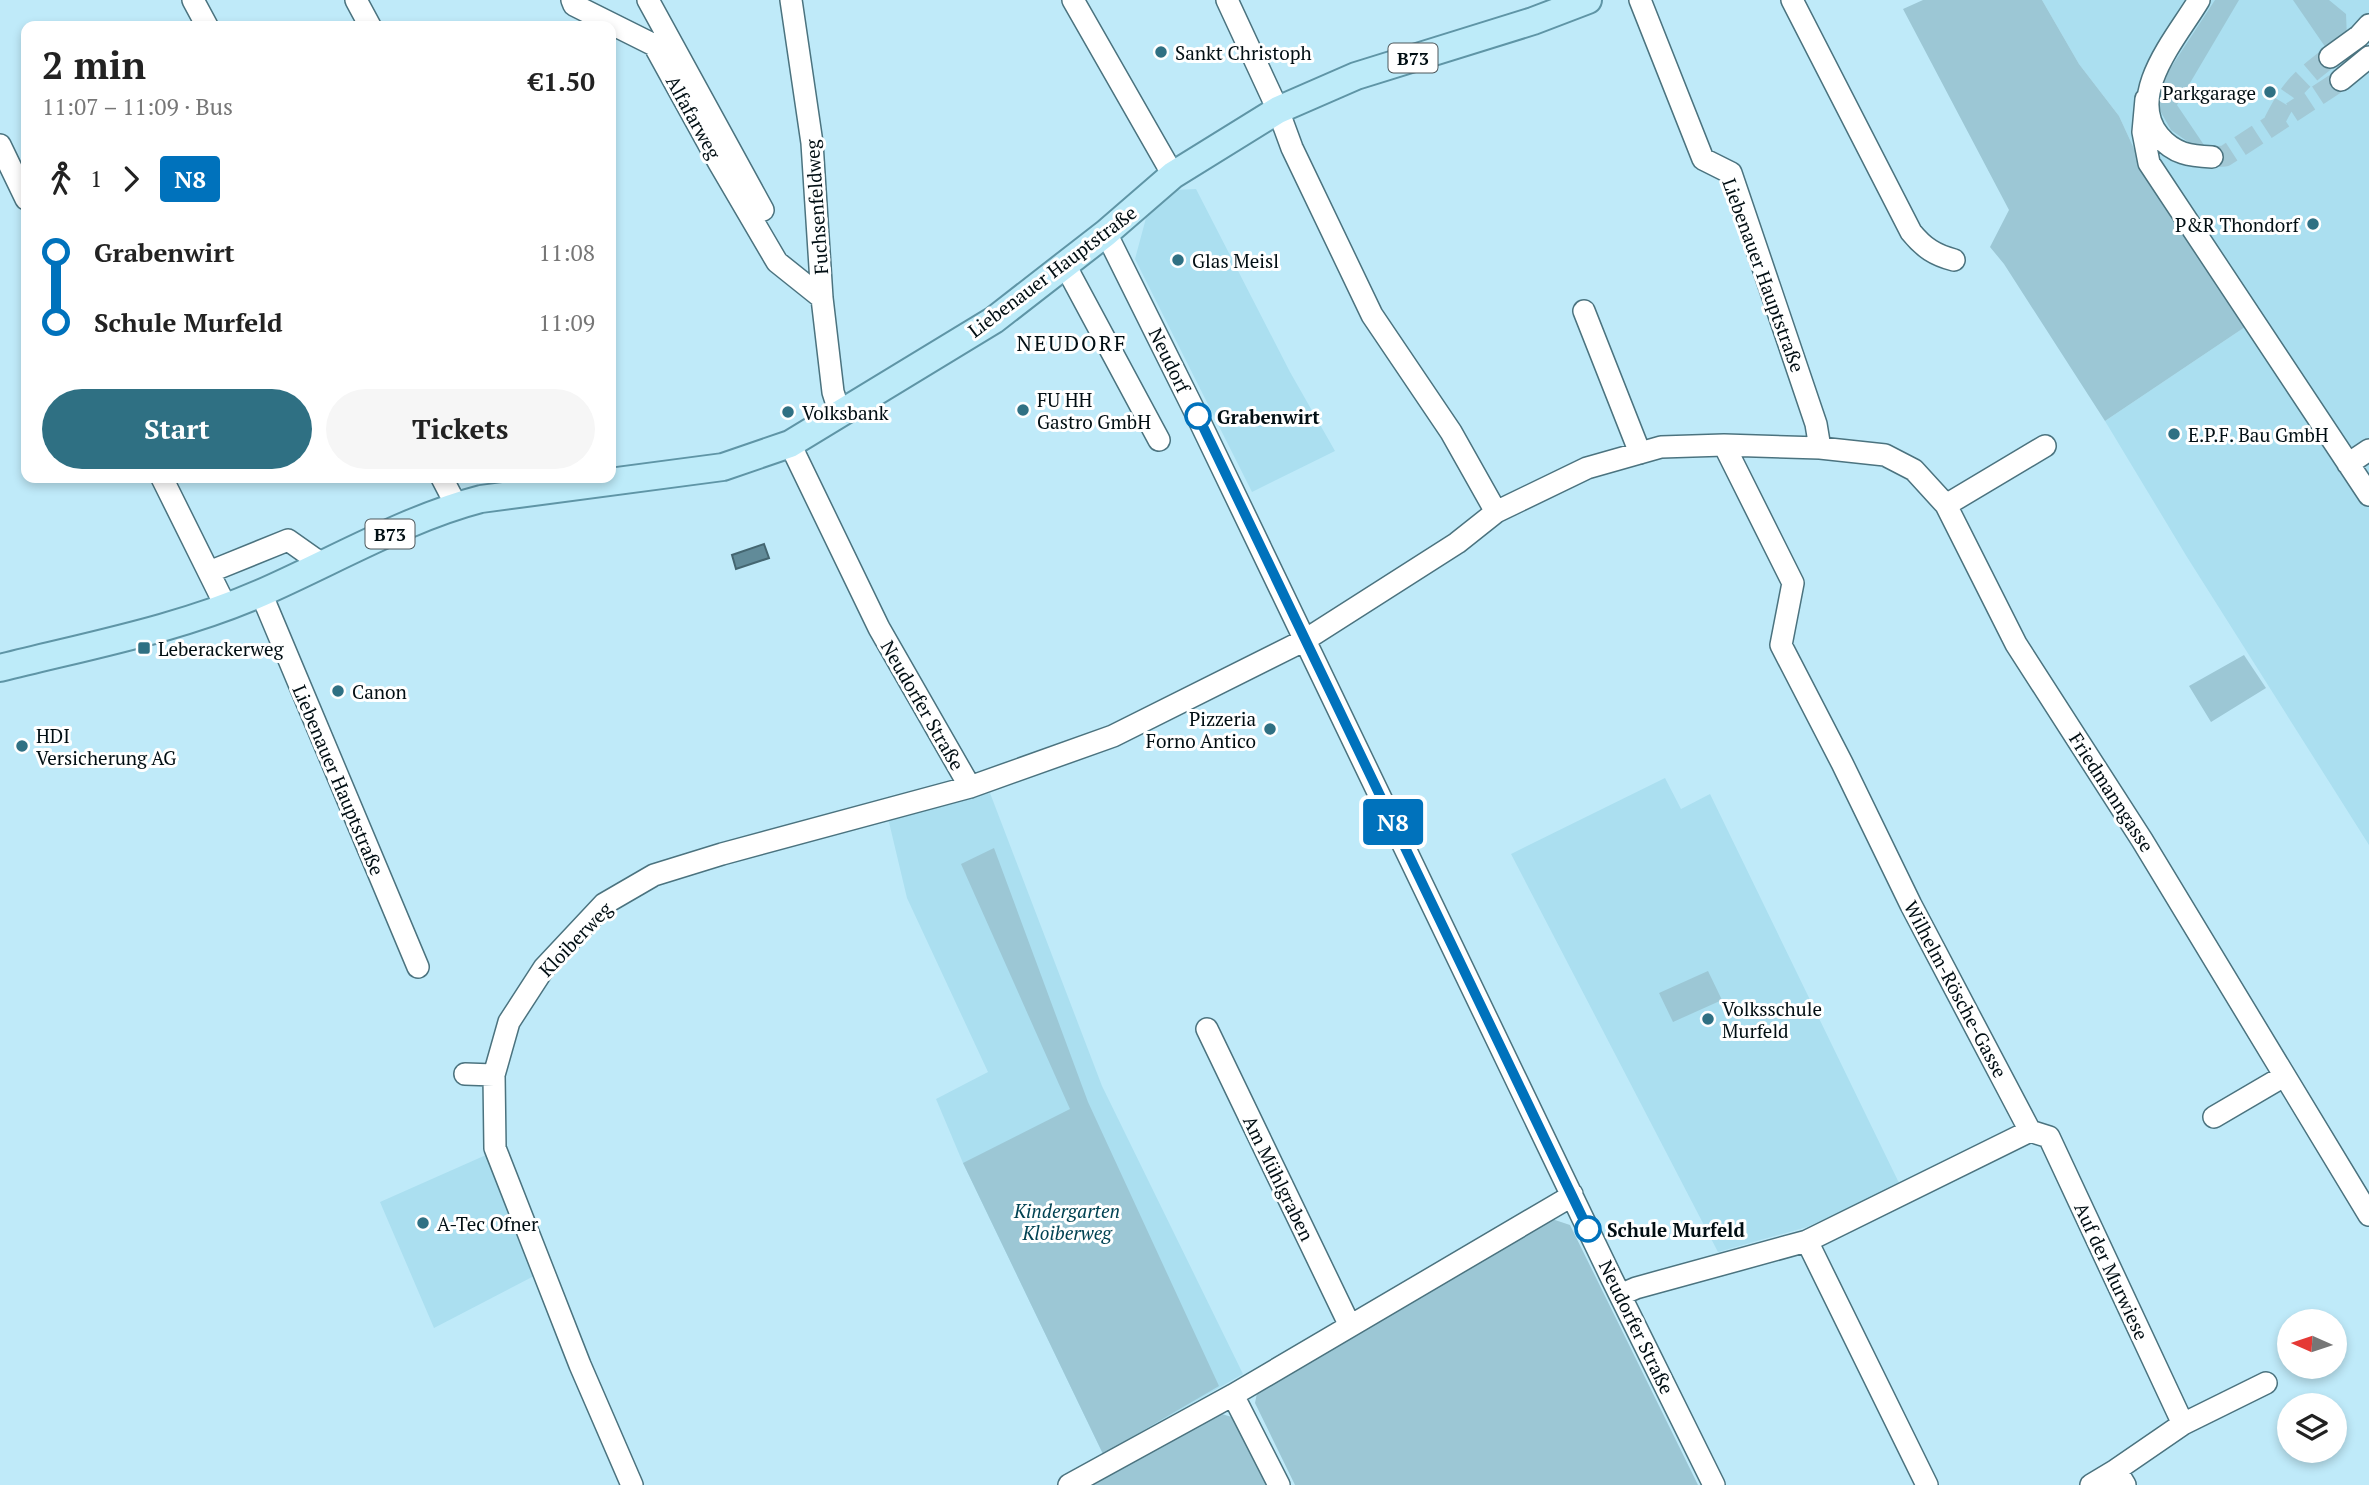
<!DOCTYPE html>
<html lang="en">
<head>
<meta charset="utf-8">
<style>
  :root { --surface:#fff; --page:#f6f6f6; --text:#222; --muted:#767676; --accent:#2f7083 }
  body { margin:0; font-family:"PT Serif",serif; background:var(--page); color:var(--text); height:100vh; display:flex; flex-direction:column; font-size:26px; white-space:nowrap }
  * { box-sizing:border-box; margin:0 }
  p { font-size:23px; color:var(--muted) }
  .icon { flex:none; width:38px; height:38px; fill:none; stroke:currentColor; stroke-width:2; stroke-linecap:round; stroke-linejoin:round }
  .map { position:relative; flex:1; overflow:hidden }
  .panel { position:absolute; left:21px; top:21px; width:595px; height:462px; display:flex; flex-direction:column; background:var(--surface); border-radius:14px; box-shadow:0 4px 10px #0003 }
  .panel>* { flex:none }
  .badge { padding:0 14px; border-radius:5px; font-size:24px; line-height:46px }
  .needle { width:46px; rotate:273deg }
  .tools { position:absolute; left:2277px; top:1309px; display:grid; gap:14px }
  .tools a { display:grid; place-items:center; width:70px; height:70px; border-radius:50%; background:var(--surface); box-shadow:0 4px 10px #0003; font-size:35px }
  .map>.badge { position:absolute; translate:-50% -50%; box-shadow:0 0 0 4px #fff }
  .legs { display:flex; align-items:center; gap:10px; height:77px; padding:0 21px; font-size:23px }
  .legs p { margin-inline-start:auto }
  .head { display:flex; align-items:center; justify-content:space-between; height:119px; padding:0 21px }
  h1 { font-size:38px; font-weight:700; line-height:52px }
  .button { display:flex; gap:14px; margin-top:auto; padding:14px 21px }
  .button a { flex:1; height:80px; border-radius:42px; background:var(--accent); color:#fff; font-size:28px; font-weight:700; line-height:80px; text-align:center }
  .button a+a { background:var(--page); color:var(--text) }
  ul { padding:0 21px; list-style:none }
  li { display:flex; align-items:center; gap:24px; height:70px; font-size:26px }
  li i { display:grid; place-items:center; width:10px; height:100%; margin:0 9px; background:currentColor }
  li i::after { content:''; width:18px; height:18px; margin:-9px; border:5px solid; border-radius:50%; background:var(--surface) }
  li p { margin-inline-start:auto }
  li:first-child i { background:linear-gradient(#0000 50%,currentColor 0) }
  li:last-child i { background:linear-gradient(currentColor 50%,#0000 0) }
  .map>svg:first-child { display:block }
</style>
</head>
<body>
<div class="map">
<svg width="2369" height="1485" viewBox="0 0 2369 1485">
  <rect width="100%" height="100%" fill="#bfeaf9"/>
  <path fill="#abdff0" d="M2042,0H2369V845L2187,557L2105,421L2245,327L2142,166L2119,116L2079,64Z
    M1196,189L1290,372L1335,451L1252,492L1135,259L1146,218L1172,190Z
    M1665,778L1681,809L1710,794L1900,1185L1807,1227L1718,1252L1511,854Z
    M990,793L1102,1086L1243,1374L1103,1454L963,1163L936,1099L988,1072L907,898L888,818Z
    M486,1155L534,1276L434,1328L380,1202Z"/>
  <path fill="#9cc7d5" d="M1923,0H2042L2079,64L2119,116L2142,166L2245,327L2105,421L2004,264L1990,247L2009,210L1903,9Z
    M2215,0H2239L2177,105L2204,145L2191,144L2171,130L2158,107L2162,81Z
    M2293,0H2329L2346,14L2347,38L2328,51Z
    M2244,655L2266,688L2211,722L2189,686Z
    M994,848L1088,1102L1219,1386L1103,1454L963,1163L1070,1109L961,864Z
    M1708,971L1722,1000L1673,1022L1659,993Z
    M1552,1219L1570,1225L1698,1485H1295L1255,1403L1258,1388Z
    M1212,1411L1235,1418L1267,1485H1084Z"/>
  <path fill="#618b99" stroke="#446671" stroke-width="2" d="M764,544L769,558L736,569L732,555Z"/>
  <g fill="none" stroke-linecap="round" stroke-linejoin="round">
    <path stroke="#a2c9d6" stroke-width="21" stroke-dasharray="21 10" stroke-linecap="butt" d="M2274,122C2292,87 2299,81 2330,57
      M2212,157L2225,156L2341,80"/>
    <g stroke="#4b737f" stroke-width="24">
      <path id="minor" d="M193,0L207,26
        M356,0L370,26
        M572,0L574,5L654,45L719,163L777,262L822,298
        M648,0L763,210
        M791,0L812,143L822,298L833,392L840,414
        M1073,0L1173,175
        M1227,0L1278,110L1292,148L1372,315L1451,432L1496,512
        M1640,0L1703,159L1731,173L1816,424L1820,448
        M1792,0L1911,232C1924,248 1935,255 1954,260
        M2199,0C2177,37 2125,95 2159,136C2174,154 2190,156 2212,157
        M2330,57L2359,36L2369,25
        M2341,80L2369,57
        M2146,99L2143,132L2149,163L2369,495
        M0,145L26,199
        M1106,233L1200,422L1611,1277L1714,1485
        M1065,265L1159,440
        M1584,311L1640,453
        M790,444L879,628L970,787
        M2348,464L2369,450
        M162,478L226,607
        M442,478L456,505
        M1946,505L2045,446
        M209,572L288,540L322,564
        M261,593L418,967
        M1207,1029L1350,1326
        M465,1074L494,1075
        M2214,1117L2284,1076
        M2030,1131L2049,1137L2183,1424L2116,1470L2125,1485
        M1807,1241L1927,1485
        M1620,1295L1636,1288L1807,1241L2030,1131L1911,905L1842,763L1781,645L1793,583L1724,445
        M1233,1395L1279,1485
        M2183,1424L2266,1383
        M632,1485L580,1365L495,1148L494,1075L509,1022L544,968L604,904L654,875L722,854L970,787L1113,736L1305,640L1457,543L1496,512L1587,468L1661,447L1724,445L1820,448L1885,455L1914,470L1946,505L2016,644L2142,840L2369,1215
        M1069,1485L1233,1395L1563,1201L1572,1194
        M2091,1485L2116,1470"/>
    </g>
    <g stroke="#5f95a6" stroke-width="30">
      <path id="major" d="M0,668C87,646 179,629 261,593C332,562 407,518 481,499L723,467L790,444L994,320L1106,233L1173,175L1278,110L1356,76L1533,21L1588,0"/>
    </g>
    <use href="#minor" stroke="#fff" stroke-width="21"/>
    <use href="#major" stroke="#bdebf9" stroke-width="26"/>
  </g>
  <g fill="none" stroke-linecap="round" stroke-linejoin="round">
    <g stroke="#fff" stroke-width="16">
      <path id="line-1" d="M1198,416L1588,1229"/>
    </g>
    <use href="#line-1" stroke="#0072bc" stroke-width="10"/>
  </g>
  <g fill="#2f7083" stroke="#fff" stroke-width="2.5">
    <circle cx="1161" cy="52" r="7"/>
    <circle cx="2270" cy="92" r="7"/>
    <circle cx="2313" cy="224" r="7"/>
    <circle cx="1178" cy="260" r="7"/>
    <circle cx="1023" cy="410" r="7"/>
    <circle cx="788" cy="412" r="7"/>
    <circle cx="2174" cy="434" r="7"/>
    <rect x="137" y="641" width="14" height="14" rx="3.5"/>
    <circle cx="338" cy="691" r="7"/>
    <circle cx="1270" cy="729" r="7"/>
    <circle cx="22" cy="746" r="7"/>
    <circle cx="1708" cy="1019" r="7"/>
    <circle cx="423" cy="1223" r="7"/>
  </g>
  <g fill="#fff" stroke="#0072bc" stroke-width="3.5">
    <circle cx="1198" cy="416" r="12"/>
    <circle cx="1588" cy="1229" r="12"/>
  </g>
  <g text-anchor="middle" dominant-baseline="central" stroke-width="6" stroke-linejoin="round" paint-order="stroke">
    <g fill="#fff" stroke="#4d565a" stroke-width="2">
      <rect x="1388.5" y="43.5" width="49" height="29" rx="5"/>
      <rect x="365.5" y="519.5" width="49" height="29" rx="5"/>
    </g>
    <g font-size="18" font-weight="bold" fill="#010e13">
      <text x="1413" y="58">B73</text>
      <text x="390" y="534">B73</text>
    </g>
    <g font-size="19" fill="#010e13" stroke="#fff" text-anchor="start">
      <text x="1175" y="52">Sankt Christoph</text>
      <text x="2256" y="92" text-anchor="end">Parkgarage</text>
      <text x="2299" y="224" text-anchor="end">P&amp;R Thondorf</text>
      <text x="1192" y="260">Glas Meisl</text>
      <text x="1037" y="399">FU HH<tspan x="1037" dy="22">Gastro GmbH</tspan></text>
      <text x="802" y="412">Volksbank</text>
      <text x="2188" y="434">E.P.F. Bau GmbH</text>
      <text x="158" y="648">Leberackerweg</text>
      <text x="352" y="691">Canon</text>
      <text x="1256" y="718" text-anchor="end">Pizzeria<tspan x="1256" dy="22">Forno Antico</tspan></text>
      <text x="36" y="735">HDI<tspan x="36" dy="22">Versicherung AG</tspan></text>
      <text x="1722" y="1008">Volksschule<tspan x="1722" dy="22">Murfeld</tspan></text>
      <text x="437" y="1223">A-Tec Ofner</text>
    </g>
    <g font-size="19" fill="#010e13" stroke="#fff">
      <text transform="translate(694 117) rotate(61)">Alfafarweg</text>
      <text transform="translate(816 207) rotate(-94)">Fuchsenfeldweg</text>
      <text transform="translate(1052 271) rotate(-37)">Liebenauer Hauptstraße</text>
      <text transform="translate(1764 275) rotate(70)">Liebenauer Hauptstraße</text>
      <text transform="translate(1170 360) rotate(64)">Neudorf</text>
      <text transform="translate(923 705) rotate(60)">Neudorfer Straße</text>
      <text transform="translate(339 780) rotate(67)">Liebenauer Hauptstraße</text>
      <text transform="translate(2112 792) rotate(57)">Friedmanngasse</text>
      <text transform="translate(575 939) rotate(-46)">Kloiberweg</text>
      <text transform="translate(1956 989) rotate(62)">Wilhelm-Rösche-Gasse</text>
      <text transform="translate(1279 1178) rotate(64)">Am Mühlgraben</text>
      <text transform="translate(2112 1271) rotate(65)">Auf der Murwiese</text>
      <text transform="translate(1637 1327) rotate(64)">Neudorfer Straße</text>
    </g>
    <g font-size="19" font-weight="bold" fill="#010e13" stroke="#fff" text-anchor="start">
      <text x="1217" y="416">Grabenwirt</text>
      <text x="1607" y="1229">Schule Murfeld</text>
    </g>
    <g font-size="19" font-style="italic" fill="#004252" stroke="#fff">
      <text x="1067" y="1210">Kindergarten<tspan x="1067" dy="22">Kloiberweg</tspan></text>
    </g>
    <g font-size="21" letter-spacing="2" fill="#010e13" stroke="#fff">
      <text x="1072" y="343">NEUDORF</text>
    </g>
  </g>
</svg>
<div class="tools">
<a><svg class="needle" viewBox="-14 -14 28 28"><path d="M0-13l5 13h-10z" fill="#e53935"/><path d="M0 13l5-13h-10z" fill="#767676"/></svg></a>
<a><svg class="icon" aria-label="layers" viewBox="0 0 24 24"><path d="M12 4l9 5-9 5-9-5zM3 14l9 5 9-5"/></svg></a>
</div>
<b class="badge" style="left:1393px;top:822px;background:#0072bc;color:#fff">N8</b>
<section class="panel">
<div class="head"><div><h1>2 min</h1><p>11:07 – 11:09 · Bus</p></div><b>€1.50</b></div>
<div class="legs"><svg class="icon" aria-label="walk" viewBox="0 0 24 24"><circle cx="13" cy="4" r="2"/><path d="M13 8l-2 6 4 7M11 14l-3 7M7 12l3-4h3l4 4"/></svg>1<svg class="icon" aria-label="forward" viewBox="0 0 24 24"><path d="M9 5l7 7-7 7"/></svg><b class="badge" style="background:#0072bc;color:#fff">N8</b></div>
<ul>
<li><i style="color:#0072bc"></i><b>Grabenwirt</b><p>11:08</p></li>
<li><i style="color:#0072bc"></i><b>Schule Murfeld</b><p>11:09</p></li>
</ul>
<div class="button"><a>Start</a><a>Tickets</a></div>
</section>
</div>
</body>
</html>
